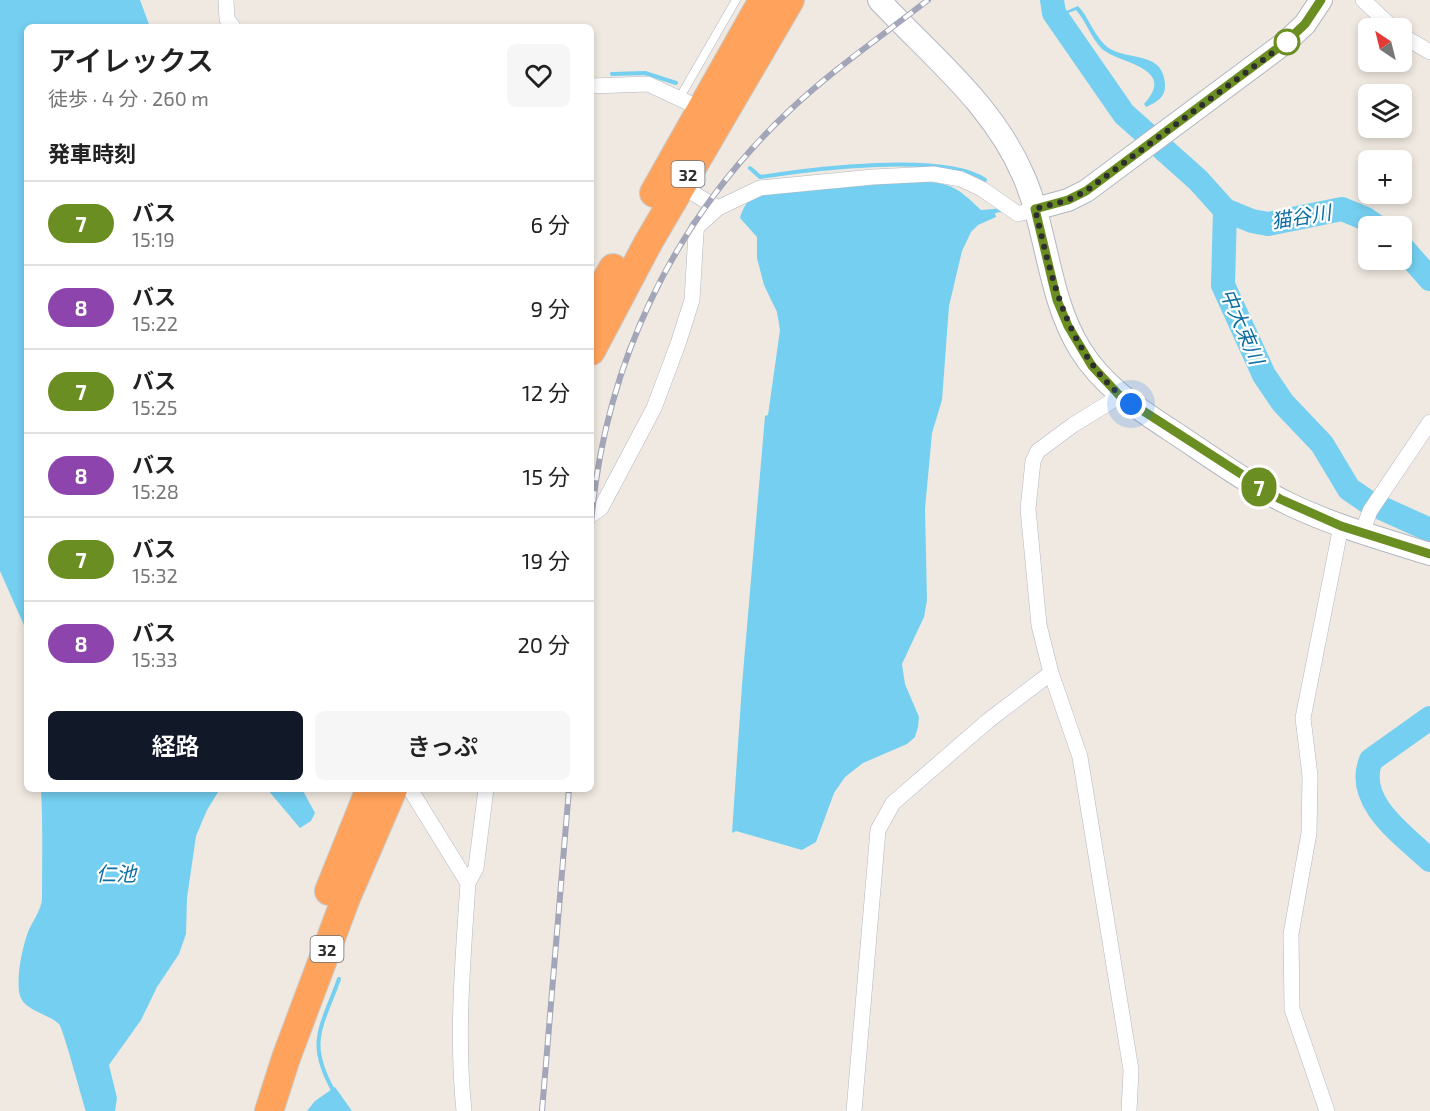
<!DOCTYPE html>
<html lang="ja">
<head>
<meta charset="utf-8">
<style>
  :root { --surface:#fff; --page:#f6f6f6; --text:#222; --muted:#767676; --line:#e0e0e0; --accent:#111827 }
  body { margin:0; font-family:"Exo 2","Noto Sans JP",sans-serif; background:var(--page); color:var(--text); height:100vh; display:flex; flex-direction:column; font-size:22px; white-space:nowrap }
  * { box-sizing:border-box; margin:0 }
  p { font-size:20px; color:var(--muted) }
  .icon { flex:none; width:33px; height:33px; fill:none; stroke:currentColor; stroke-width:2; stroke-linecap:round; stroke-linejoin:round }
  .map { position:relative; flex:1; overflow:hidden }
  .details { position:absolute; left:24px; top:24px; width:570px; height:768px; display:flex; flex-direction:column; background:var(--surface); border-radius:9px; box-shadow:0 3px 9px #0003 }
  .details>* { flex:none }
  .badge { padding:0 12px; border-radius:20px; font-size:21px; line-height:39px }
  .needle { width:39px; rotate:325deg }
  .fabs { position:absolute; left:1358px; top:18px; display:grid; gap:12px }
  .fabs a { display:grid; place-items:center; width:54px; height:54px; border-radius:9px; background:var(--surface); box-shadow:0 3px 9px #0003; font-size:30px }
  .you { position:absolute; width:30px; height:30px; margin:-15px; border:4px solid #fff; border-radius:50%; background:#1a73e8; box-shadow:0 0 0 9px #1a73e833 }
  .map>.badge { position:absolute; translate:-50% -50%; box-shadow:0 0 0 3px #fff }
  h2 { padding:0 24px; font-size:22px; line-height:54px }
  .round { display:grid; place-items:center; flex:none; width:63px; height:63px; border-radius:9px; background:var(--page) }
  .headline { display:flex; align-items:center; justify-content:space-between; height:102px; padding:0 24px }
  h1 { font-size:28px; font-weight:600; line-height:45px }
  .cta { display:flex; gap:12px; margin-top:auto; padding:12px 24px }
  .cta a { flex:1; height:69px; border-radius:9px; background:var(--accent); color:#fff; font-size:24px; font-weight:600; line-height:69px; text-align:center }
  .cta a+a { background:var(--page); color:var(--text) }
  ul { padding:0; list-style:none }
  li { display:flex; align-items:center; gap:18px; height:84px; padding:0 24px; border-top:2px solid var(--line) }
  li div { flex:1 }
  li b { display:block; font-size:22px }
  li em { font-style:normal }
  li .badge { min-width:66px; font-weight:700; text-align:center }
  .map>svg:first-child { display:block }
</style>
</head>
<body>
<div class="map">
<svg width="1430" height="1111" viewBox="0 0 1430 1111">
  <rect width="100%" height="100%" fill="#efe9e1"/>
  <path fill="#75cff0" d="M0,0H140L150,27H27V632L0,571Z
    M1078,6C1088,16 1093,33 1104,44C1122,63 1163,48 1165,84C1166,97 1157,102 1146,107L1144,104C1178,67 1119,64 1102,49C1091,38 1086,21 1076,10L1063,15L1062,13Z
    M916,181C951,183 956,186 981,210L1006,208L1007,211L995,213L996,217L978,225L971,232L962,251L949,306L942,400L932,433L925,509L927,600L924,617L902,664L905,684L919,717L918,727L915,737L907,744L863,763L845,777L834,793L816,842L802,850L736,831L732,833L742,685L765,416L768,415L780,330L777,312L764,285L757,258V237L740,218C747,196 754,197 775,192Z
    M41,789H220L207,810L196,836L187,898L186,934L179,954L157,987L141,1020L109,1065L117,1098L115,1111H86C82,1099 63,1028 59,1024C46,1012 21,1011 19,991C17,973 22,949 28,932C32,922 42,909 42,898C42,862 43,826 41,789Z
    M267,789H302L315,813L311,821L300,828Z
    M335,1087L352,1111H307L315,1101Z"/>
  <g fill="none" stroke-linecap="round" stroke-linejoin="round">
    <path stroke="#75cff0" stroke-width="4" d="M1057,18L1064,13
      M612,74L645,73L676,83
      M750,168L760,177C811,169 945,152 985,180
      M334,1092C306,1042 321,1029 339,979"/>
    <path stroke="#75cff0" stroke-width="24" d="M1052,0L1054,13L1124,114L1198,180L1225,210L1223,285L1264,375L1283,403L1322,444L1349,489L1368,502L1430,530
      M1225,210L1252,221L1268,224L1342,209L1366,219L1376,226
      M1401,246L1430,279
      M1430,718L1371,760C1354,801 1403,835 1430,860"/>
    <g stroke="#b4b7c1" stroke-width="9">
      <path id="lane" d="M680,97L736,0"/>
    </g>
    <g stroke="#b4b7c1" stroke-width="16">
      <path id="street" d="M226,0L227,19L233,27
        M1363,0L1393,28
        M1401,35L1430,52
        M591,86L648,84L702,109
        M681,186L718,208L760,188L873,177L933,174L961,179L982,189L1018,214L1035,209
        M1120,396L1073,425L1038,451L1033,461L1028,509L1039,625L1051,673L1080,757L1131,1070L1129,1111
        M591,515L601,508L654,408L678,344L692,300L696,233L697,227L718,208
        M1362,533L1370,511L1430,422
        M410,789L468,883
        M464,1111C456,1035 463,959 468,883L476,868L486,789
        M854,1111L878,830L893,803L989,720L1051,673
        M1327,1111L1292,1009L1291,934L1309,833L1310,776L1303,718L1341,526"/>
    </g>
    <g stroke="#b4b7c1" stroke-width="24">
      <path id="secondary" d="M879,0C932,57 993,104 1024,177C1048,233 1048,297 1080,349C1104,388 1140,410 1178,435C1214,459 1250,485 1289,504C1335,526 1382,539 1430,554
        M1035,209L1068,200L1086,191L1286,42L1305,24L1321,0"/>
    </g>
    <g stroke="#c9c9c9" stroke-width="30">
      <path id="highway" d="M654,193L763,0
        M591,308L613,268
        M591,351L648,243L790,0
        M329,891L370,789
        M269,1111L286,1058L346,898L393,789"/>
    </g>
    <use href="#lane" stroke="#fff" stroke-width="8"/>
    <use href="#street" stroke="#fff" stroke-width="15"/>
    <use href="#secondary" stroke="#fff" stroke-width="22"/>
    <use href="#highway" stroke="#ffa35c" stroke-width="28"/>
    <g stroke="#a3a6b8" stroke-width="6">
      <path id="rail" d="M591,524C604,366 673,220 789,111C832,70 882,36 928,0
        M542,1111L569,789"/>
    </g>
    <use href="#rail" stroke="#fff" stroke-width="4" stroke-dasharray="11" stroke-linecap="butt"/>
  </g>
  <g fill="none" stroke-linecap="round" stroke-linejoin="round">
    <g stroke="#fff" stroke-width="14">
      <path id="line" d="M1321,0L1305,24L1286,42L1086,191L1068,200L1035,209L1057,300L1068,326L1092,366L1120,396L1280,499L1341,526L1430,554"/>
    </g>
    <use href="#line" stroke="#6b8e23" stroke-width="9"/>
    <path stroke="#2e2e2e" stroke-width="6" stroke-dasharray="0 10.8" d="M1131,404C1067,355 1053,283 1035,209L1068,200L1086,191L1287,42"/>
  </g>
  <circle fill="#fff" stroke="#6b8e23" stroke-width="3" cx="1287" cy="42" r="12"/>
  <g text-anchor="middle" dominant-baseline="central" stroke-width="4.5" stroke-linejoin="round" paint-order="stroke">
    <g fill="#fff" stroke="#6d6d6d" stroke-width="1.5">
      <rect x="671.5" y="161" width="33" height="26" rx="4.5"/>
      <rect x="310.5" y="936" width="33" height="26" rx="4.5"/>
    </g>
    <g font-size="16" font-weight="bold" fill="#2e2e2e">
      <text x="688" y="174">32</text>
      <text x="327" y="949">32</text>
    </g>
    <g font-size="20" font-style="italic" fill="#0d6fa3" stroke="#fff">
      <text transform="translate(1301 216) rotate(-9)">猫谷川</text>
      <text transform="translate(1243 326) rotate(67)">中大束川</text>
      <text x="116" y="873">仁池</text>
    </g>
  </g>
</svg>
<div class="fabs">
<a><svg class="needle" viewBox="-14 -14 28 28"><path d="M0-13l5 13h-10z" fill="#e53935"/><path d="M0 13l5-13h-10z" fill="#767676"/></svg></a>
<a><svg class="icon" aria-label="layers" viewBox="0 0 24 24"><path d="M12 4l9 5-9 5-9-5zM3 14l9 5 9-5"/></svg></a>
<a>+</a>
<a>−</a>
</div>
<div class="you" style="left:1131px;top:404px"></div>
<b class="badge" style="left:1259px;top:487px;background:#6b8e23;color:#fff">7</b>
<section class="details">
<div class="headline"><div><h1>アイレックス</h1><p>徒歩 · 4 分 · 260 m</p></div><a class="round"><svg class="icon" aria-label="heart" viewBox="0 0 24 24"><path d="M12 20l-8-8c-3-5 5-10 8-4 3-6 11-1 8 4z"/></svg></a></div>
<h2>発車時刻</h2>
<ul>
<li><span class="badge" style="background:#6b8e23;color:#fff">7</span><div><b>バス</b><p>15:19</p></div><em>6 分</em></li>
<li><span class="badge" style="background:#8e44ad;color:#fff">8</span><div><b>バス</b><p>15:22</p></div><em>9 分</em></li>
<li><span class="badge" style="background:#6b8e23;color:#fff">7</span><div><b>バス</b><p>15:25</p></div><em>12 分</em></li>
<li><span class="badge" style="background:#8e44ad;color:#fff">8</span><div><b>バス</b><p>15:28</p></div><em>15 分</em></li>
<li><span class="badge" style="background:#6b8e23;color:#fff">7</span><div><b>バス</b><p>15:32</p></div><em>19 分</em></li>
<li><span class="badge" style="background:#8e44ad;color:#fff">8</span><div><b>バス</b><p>15:33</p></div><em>20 分</em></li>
</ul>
<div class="cta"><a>経路</a><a>きっぷ</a></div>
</section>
</div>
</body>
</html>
